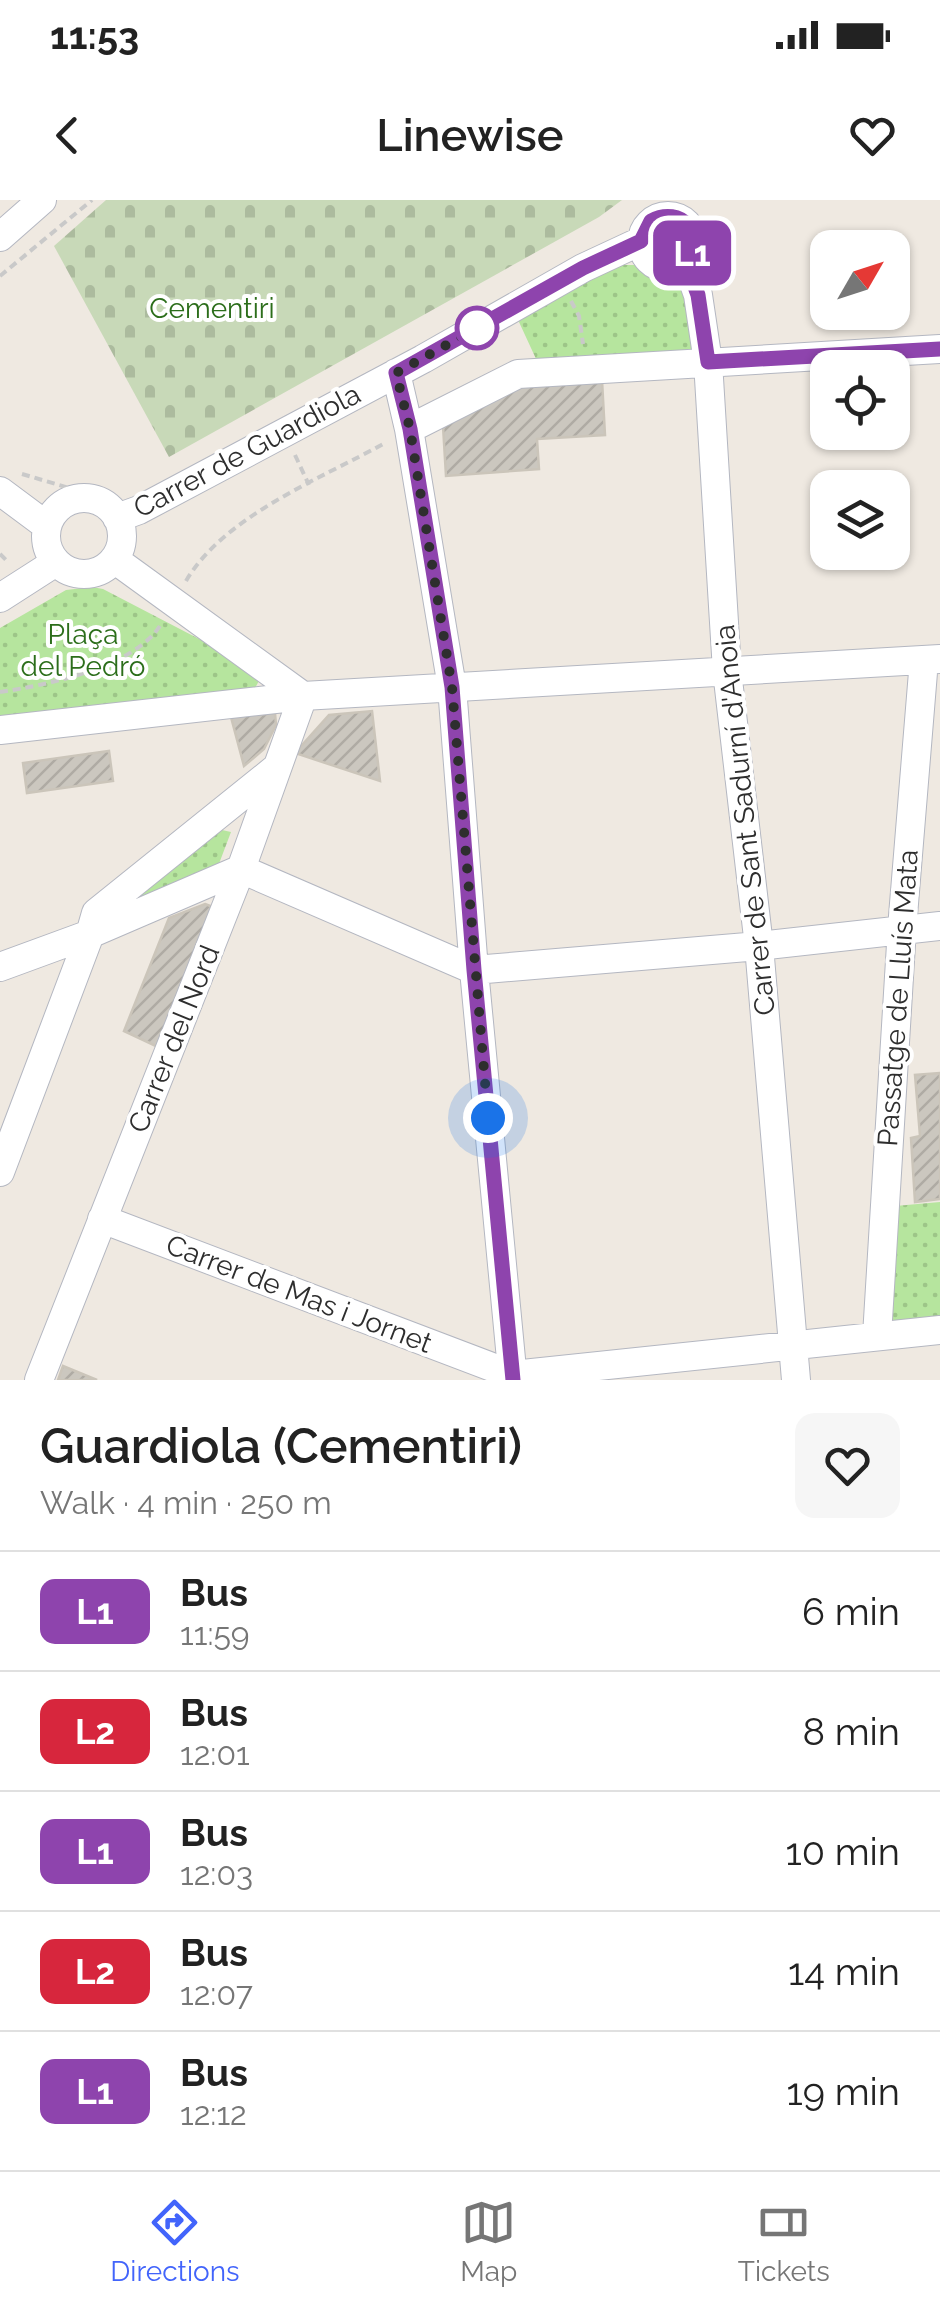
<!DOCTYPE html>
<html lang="en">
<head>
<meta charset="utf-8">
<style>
  :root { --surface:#fff; --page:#f6f6f6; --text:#222; --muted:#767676; --line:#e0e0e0; --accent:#4264fb }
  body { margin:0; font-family:Raleway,sans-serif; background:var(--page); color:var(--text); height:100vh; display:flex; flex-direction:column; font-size:38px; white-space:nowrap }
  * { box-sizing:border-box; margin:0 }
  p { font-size:32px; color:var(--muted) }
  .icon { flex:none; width:55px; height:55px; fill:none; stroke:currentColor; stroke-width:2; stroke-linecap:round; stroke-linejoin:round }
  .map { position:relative; height:1180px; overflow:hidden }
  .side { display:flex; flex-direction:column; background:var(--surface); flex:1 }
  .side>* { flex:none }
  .badge { padding:0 20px; border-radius:15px; font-size:35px; line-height:65px }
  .needle { width:65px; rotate:51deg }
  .buttons { position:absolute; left:810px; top:30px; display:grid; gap:20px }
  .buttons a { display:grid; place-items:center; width:100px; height:100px; border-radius:20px; background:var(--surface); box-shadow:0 2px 8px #0004; font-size:50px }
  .you { position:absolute; width:50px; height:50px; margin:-25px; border:8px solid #fff; border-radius:50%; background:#1a73e8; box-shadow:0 0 0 15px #1a73e833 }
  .map>.badge { position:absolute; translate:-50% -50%; box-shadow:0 0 0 5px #fff }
  .round { display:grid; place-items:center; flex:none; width:105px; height:105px; border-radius:20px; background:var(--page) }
  .overview { display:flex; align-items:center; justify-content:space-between; height:170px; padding:0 40px }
  h1 { font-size:48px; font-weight:600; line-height:75px }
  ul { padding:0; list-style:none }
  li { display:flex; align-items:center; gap:30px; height:120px; padding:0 40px; border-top:2px solid var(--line) }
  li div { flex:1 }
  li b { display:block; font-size:38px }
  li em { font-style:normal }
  li .badge { min-width:110px; font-weight:700; text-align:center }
  .status { display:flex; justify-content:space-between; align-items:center; height:70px; padding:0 50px; background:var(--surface); direction:ltr }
  .status svg { height:28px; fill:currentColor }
  header { display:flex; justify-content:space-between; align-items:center; height:130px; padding:0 40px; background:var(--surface); font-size:45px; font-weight:600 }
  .menu { display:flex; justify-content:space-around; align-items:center; height:140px; border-top:2px solid var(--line); background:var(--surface); font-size:28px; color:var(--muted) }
  .menu a { display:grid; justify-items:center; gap:5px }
  .menu .current { color:var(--accent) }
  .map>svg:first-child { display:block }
</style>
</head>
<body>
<div class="status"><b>11:53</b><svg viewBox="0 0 49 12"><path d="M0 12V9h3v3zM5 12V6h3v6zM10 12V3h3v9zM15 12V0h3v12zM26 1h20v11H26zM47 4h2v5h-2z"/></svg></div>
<header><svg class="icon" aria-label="back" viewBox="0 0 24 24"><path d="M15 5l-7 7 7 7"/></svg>Linewise<svg class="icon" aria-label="heart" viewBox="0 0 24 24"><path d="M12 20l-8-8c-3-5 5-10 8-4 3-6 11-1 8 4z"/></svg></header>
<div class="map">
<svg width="940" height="1180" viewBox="0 0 940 1180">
  <defs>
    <pattern id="cemetery-stones" width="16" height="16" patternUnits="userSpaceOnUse" patternTransform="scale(2.5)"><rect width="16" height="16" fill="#c8d9b8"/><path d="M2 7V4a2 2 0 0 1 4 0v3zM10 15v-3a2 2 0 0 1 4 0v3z" fill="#acbb9e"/></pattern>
    <pattern id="park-dots" width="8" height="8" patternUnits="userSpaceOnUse" patternTransform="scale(2.5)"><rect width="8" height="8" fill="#b6e59e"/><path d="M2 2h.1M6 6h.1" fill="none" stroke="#9dc588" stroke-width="1.8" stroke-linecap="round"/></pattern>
    <pattern id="building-hatch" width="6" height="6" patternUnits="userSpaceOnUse" patternTransform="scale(2.5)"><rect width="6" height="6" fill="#cbc7bf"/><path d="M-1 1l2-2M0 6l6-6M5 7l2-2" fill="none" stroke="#afaba4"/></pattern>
  </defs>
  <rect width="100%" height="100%" fill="#efe9e1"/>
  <path fill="url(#cemetery-stones)" d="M106,0H622L599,17L169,257L54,46Z"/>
  <path fill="url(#park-dots)" d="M608,65H640L655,78L687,82L700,153L537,161L519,122L523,109Z
    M92,387L103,389L253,467L261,477L254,490L0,524V428L66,390Z
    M213,628L231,632L217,669L133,707L127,693Z
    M940,1002V1130L877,1136L884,1007Z"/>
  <path fill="url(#building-hatch)" stroke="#cbc5ba" stroke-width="2.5" d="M602,180L605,235L537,239L539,269L446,276L443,226L521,184Z
    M372,511L380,581L295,553L329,515Z
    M275,513L276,525L264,549L244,566L231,517Z
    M109,551L113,581L27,593L23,563Z
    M205,704L213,707L158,847L124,831L169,718Z
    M940,873V999L915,1002L911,938L920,936L915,875Z
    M63,1166L97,1180H58Z"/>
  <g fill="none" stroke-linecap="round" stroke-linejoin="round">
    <g stroke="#b4b7c1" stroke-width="30">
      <path id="minor" d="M642 42a26 26 0 1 1 52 0a26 26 0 1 1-52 0Z
        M0,37L42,0
        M686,61L698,95L708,162L727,471L759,746L796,1180
        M396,173L409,229L452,487L474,770L513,1180
        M409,229L518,174L940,149
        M0,291L47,326
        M46 336a38 38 0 1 1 76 0a38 38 0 1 1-76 0Z
        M117,318L139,310L423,159L583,68L641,41
        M114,359L303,496
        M0,398L56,362
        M0,530L303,496L940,459
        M241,669L474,770L759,746L940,726
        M0,767L90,734L96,713L275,569
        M0,972L90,734L241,669
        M102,1019L513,1175L940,1130
        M877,1136L902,728L924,460
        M39,1180L241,669L303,496"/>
    </g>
    <path stroke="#c9c9c9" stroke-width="4" stroke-dasharray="8 5" stroke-linecap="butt" d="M0,76L92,0
      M571,101L579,116L583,144
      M295,255L309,285
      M22,274L76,290L111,293
      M0,354L9,363
      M186,381C224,316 320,279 385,243
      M0,492C47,485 136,467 161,424"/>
    <use href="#minor" stroke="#fff" stroke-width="28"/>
  </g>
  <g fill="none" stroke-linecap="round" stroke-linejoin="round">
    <g stroke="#fff" stroke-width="22">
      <path id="line" d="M513,1180L474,770L452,487L410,229L396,173L583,68L641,41L651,21C681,5 706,34 686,62L698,95L708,162L940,149"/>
    </g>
    <use href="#line" stroke="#8e44ad" stroke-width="15"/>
    <path stroke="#2e2e2e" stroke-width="10" stroke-dasharray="0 18" d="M477,128L396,173L410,229L452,487L488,918"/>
  </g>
  <circle fill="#fff" stroke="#8e44ad" stroke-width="5" cx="477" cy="128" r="20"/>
  <g text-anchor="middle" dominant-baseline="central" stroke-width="8" stroke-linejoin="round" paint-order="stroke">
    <g font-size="28" fill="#2c6e1b" stroke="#fff">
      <text x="212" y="108">Cementiri</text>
      <text x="83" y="434">Plaça<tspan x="83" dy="32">del Pedró</tspan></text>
    </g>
    <g font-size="28" fill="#2e2e2e" stroke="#fff">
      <text transform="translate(247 251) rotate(-28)">Carrer de Guardiola</text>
      <text transform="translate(745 620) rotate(-96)">Carrer de Sant Sadurní d'Anoia</text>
      <text transform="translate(898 798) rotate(-86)">Passatge de Lluís Mata</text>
      <text transform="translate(174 839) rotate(-68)">Carrer del Nord</text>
      <text transform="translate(299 1094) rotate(21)">Carrer de Mas i Jornet</text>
    </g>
  </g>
</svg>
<div class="buttons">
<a><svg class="needle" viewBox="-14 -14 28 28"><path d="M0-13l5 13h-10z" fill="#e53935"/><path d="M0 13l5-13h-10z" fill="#767676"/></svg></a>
<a><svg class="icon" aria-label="locate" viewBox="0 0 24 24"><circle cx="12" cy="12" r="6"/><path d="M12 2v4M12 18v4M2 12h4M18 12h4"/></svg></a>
<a><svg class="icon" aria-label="layers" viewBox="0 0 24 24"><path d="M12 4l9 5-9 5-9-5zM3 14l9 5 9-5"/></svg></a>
</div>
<div class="you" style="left:488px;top:918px"></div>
<b class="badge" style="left:692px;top:53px;background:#8e44ad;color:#fff">L1</b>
</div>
<section class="side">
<div class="overview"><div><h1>Guardiola (Cementiri)</h1><p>Walk · 4 min · 250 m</p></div><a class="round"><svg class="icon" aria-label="heart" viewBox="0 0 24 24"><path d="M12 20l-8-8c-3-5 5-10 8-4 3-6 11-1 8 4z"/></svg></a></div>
<ul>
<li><span class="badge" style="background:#8e44ad;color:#fff">L1</span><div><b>Bus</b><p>11:59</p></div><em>6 min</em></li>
<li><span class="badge" style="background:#d7263d;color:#fff">L2</span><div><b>Bus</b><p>12:01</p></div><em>8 min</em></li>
<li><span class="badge" style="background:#8e44ad;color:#fff">L1</span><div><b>Bus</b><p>12:03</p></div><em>10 min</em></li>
<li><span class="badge" style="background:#d7263d;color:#fff">L2</span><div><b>Bus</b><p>12:07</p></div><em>14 min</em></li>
<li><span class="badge" style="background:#8e44ad;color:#fff">L1</span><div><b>Bus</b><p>12:12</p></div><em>19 min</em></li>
</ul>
</section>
<nav class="menu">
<a class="current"><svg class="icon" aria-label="directions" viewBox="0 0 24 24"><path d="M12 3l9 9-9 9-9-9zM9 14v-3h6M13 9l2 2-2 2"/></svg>Directions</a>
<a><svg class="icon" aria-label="map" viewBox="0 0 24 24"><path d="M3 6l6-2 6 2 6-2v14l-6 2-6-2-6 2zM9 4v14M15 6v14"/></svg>Map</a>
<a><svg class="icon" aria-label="tickets" viewBox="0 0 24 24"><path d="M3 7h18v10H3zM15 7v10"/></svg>Tickets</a>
</nav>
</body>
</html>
